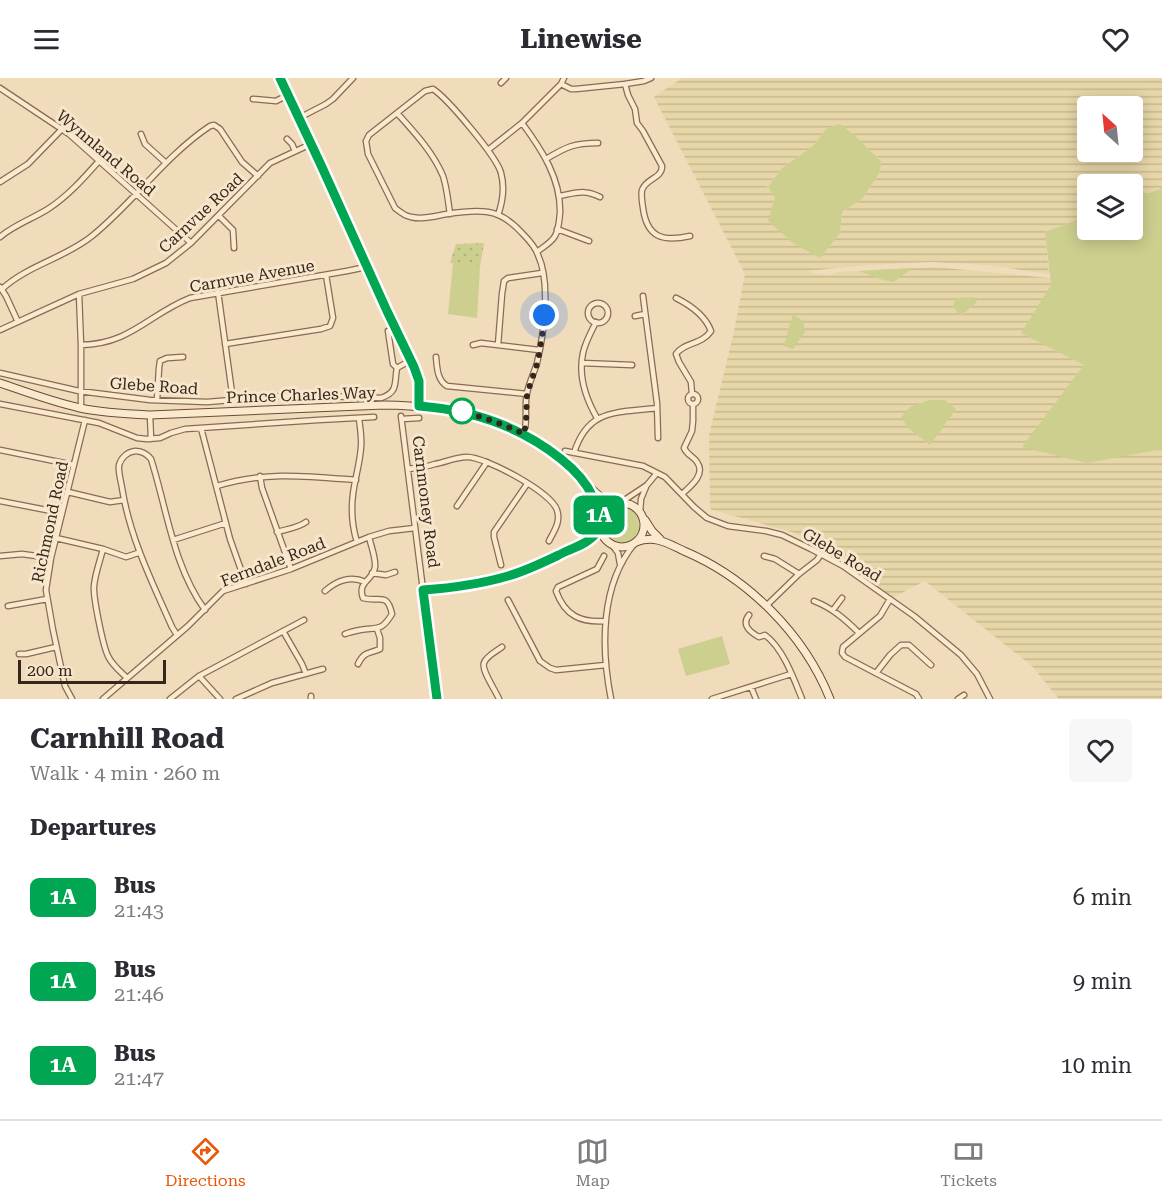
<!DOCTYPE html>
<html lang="en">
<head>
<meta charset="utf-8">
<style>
  :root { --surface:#fff; --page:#f7f7f7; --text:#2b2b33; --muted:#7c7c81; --line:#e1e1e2; --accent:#ea580c }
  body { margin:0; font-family:"Roboto Serif",serif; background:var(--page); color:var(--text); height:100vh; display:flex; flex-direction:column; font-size:22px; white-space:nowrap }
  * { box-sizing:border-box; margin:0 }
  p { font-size:20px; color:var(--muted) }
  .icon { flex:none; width:33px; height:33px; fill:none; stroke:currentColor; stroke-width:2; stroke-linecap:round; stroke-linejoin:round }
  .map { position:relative; height:621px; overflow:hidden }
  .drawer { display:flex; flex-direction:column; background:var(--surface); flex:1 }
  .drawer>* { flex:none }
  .badge { padding:0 12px; border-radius:9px; font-size:21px; line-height:39px }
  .needle { width:39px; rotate:333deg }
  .controls { position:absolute; left:1077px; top:18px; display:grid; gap:12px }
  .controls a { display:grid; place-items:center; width:66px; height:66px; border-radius:6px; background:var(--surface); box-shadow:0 3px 15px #0003; font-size:30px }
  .scale { position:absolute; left:18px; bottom:15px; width:148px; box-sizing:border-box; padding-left:6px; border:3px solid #36251a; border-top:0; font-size:16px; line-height:21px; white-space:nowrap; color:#36251a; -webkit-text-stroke:4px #f7e6cb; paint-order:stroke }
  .you { position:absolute; width:30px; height:30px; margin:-15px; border:4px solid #fff; border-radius:50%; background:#1a73e8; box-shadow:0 0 0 9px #1a73e833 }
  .map>.badge { position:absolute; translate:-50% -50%; box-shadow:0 0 0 3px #fff }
  h2 { padding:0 30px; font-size:22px; line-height:54px }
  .round { display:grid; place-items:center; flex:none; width:63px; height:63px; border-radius:6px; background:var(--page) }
  .headline { display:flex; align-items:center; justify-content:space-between; height:102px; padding:0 30px }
  h1 { font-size:28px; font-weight:700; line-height:45px }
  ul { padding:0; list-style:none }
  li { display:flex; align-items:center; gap:18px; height:84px; padding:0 30px }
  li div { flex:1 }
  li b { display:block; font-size:22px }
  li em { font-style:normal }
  li .badge { min-width:66px; font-weight:700; text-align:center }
  header { display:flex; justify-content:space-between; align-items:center; height:78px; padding:0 30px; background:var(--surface); font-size:27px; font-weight:700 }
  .menu { display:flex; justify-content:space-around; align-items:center; height:84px; border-top:2px solid var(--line); background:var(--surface); font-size:16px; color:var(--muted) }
  .menu a { display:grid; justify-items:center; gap:3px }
  .menu .active { color:var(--accent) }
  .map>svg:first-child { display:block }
</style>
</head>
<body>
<header><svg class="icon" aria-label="menu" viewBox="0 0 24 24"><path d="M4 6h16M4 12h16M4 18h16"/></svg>Linewise<svg class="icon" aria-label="heart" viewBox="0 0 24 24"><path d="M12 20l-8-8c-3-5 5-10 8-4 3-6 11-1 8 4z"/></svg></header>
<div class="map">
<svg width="1162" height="621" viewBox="0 0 1162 621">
  <defs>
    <pattern id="farmland-rules" width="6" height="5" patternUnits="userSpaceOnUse" patternTransform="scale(1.5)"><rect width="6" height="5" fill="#e6d6a8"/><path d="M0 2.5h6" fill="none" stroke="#c6b890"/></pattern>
    <pattern id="garden-dots" width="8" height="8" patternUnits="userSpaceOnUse" patternTransform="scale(1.5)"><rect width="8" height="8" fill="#cdcf8f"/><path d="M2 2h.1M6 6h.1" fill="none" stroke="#b1b27b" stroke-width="1.8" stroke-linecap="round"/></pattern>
  </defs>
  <rect width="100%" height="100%" fill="#f0dbbb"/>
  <path fill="url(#farmland-rules)" fill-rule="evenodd" d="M682,0H1162V110L1133,121L1132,106H1088L1087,138L1045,154L1049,196L988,187L931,184L868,187L807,193L816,196L831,197L836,194L935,189L1050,200L1051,207L1162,215V621H1059L1032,588L925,503L890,521L795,455L710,431L709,357L733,258L745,196L654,19ZM1088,28H1132V74H1088ZM840,46L881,82L880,94L862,121L842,134L840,155L793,165L769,143L775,119L761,101L768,109L782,90L813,68L826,51Z"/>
  <path fill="#cdcf8f" d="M840,46L853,56L881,83L880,94L862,121L842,134L840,155L820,180L793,165L768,143L775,120L768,109L782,90L813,68L826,51Z
    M1162,110V371L1087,385L1022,369L1084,287L1021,255L1051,207L1045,154L1087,138L1088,152H1132L1133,121Z
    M453,185L480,189L477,240L448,236Z
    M913,190L893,204L880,201L859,193Z
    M974,219L977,224L962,237L958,235L953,228L956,220Z
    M793,236L803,243L805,254L793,271L784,268Z
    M929,322H945L956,331L930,367L908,350L901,339L910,329Z
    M603 447a18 18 0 1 1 36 0a18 18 0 1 1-36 0Z
    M722,558L730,586L686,598L678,571Z"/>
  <path fill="url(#garden-dots)" d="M484,165L480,189L450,185L456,166Z"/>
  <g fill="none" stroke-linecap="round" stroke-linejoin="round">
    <g stroke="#886b54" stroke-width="7">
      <path id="street" d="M501,5L506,0
        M561,6L571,11H576L625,6L628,17L635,31L637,45L643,53L662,88C662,101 646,100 642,112C641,117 642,124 643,130C647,160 663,164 690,158
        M625,6L644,3L651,0
        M0,10L69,56L191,165
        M253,21L276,23L288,17
        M397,35C414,54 433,74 443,98C447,110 448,123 450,136
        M299,40L326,26L333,21L353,0
        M522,45C542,72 561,101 560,135C559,143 559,151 555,158C551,165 543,169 537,174
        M141,56L145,66L166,85
        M287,61L292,66L295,73
        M488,72L522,45L561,6L564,0
        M546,81C566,69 574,65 598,65
        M0,104L28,86L62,51
        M559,118C576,115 583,111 600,119
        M498,137C503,123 505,110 501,95C497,79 448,21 433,11L425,13L369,57L366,63L368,76L395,130C400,134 404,138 411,139C422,142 435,138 447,136C460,134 474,132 488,134C501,136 513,145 522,155C528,161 535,168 538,177C551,205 544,255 537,285C534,295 529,305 527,315C524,328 528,342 524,356
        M219,138L233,152L234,170
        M557,151L589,163
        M0,159C14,147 32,141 48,131C68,118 83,101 99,83
        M0,209L6,218L18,244
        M2,211C28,187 65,180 92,158C134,124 165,78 210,48L214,47L220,51L242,84L258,98
        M218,214L233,322
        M79,216L81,267V330
        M643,218L657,325L658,360
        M676,220C690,227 705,237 711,253C702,267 684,264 676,276L679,284L691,304L692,316
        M588 235a10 10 0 1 1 20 0a10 10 0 1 1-20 0Z
        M635,238L645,236
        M596,244C591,254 585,265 583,275C578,298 586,321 597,340
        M0,252L79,216L133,201L166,185L191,165L270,85L311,66
        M388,253L393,286L397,290
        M225,266L321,251L330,248L333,240L326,197
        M81,267C131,266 149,236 190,220L347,193L366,189
        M473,267L481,265L539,272
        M498,267L502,216L504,203L508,200L542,195
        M436,279C437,289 437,302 447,308L527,316
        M582,285L632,287
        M0,295L79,313L150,322L207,324L295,317L381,320C399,314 394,304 397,290L411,282
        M688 321a5 5 0 1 1 10 0a5 5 0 1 1-10 0Z
        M157,322L159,290L160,283L167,280L183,279
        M0,326L99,345L137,360L147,361L160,360L171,355L185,351L318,342L374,339
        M150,337L151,361
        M401,338L423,512
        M402,341L419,340
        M201,350L230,461L246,506
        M0,372L74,387
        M565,373L643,388L665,399L694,429L707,440L728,448L766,453L782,457L811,471L843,488L914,538L961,577L977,596L990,621
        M574,375C588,330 617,335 657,330
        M408,391C417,390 426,389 435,386C446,384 456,379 467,379C486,379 551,414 557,432C561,444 554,453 549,463
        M260,398L262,410L291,491
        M217,408C266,393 306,398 356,402
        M68,414L110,424L124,422
        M682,416C691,408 706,396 697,384C693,378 687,377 684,370L692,353L693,343V326
        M0,423L62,435
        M620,425L647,407L657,395
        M457,428L487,384
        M640,435L641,421L646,409
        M277,454C287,451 298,450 306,444
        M56,460L103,471L126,479L138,475
        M173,462L226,445
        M357,464C352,448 351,432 353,416C355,400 360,385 361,369C362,360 360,350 359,340
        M612,467L618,475L620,486
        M103,471C100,483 95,496 94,508C93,519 103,568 108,578C112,587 120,593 127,600
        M0,478L22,476L51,480
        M604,478L597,491L558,509L556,513C565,538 581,545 606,543
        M764,478L775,481L799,496
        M501,487L494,459V454L527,406
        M372,495L386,497L395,494
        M325,513C336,503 351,497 365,504
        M890,521L880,538L843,569L842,575L845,579L916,616L919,621
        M508,522L540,583L550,590L556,592L606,587
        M814,523C832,530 845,541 859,555
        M8,528L47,521
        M766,528L799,496L817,482L821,476
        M833,532L842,520
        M749,537C741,547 750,554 759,559L765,557C783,570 794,601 802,621
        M283,553L302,586L306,596
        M345,556C350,554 355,553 360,552C378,549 381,554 392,536C387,513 379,525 363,520C357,503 373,503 375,489C376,480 371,468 369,459
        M177,557L172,549C152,504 130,460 122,410C121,403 118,394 119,387C121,380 127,374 135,373C142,373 147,376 151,381C167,431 173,488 205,532
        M19,576H26L56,569
        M358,586C364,573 369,576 380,571V560L377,551
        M876,595L890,577L901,567H909L931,587
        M199,598L220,621
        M751,609L756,621
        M311,618V621
        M72,621L65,608L53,552L46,512L51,480L85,342
        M103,621L188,548L223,513L291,491L369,459L389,453L415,450
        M170,621L199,598L304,542
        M236,621L272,605L323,591
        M499,621C496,613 481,592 484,585C486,578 497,573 502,569
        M611,621C601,570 600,507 635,465
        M712,621L791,596
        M958,621L964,617"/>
    </g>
    <g stroke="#6a4c37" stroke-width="9">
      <path id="secondary" d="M280,0L321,87L386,233L414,289L419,303V328
        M0,305C26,314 53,324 80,330C103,335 127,336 150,337L384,327C445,328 503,336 553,374C562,381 570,388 577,396C585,404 594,415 604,421C608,423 612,424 617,425
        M590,413L596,427L600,441
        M600 447a22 22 0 1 1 44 0a22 22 0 1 1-44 0Z
        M645,442L652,453L660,461
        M636,464C655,457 667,465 684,473C748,500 804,556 830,621
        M437,621L423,512L487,503L507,499L534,489L586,464L594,457L600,447"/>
    </g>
    <use href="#street" stroke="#fbe9ce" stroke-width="4.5"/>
    <use href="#secondary" stroke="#fbe9ce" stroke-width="7"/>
  </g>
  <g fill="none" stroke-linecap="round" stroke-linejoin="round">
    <g stroke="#fff" stroke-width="14">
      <path id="line" d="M280,0L321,87L387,233L414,289L419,303V328C472,332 520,348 561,381C575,392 586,404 593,419C598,430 603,443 597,454C590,464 578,468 567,473C548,482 529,492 508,498C481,506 451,510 423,512L437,621"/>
    </g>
    <use href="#line" stroke="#00a651" stroke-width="9"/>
    <path stroke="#36251a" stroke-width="6" stroke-dasharray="0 10.8" d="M462,333H460C482,339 503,346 524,356L526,345L527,316L538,283L543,252L544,237"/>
  </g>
  <circle fill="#fff" stroke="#00a651" stroke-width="3" cx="462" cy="333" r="12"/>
  <g text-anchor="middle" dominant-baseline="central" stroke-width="6" stroke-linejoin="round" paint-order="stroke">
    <g font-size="16" fill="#36251a" stroke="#f7e6cb">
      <text transform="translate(106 75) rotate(40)">Wynnland Road</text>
      <text transform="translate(201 135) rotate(-43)">Carnvue Road</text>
      <text transform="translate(252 198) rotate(-10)">Carnvue Avenue</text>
      <text transform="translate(154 308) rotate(4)">Glebe Road</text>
      <text transform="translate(301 317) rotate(-2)">Prince Charles Way</text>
      <text transform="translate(426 424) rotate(83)">Carnmoney Road</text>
      <text transform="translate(50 444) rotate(-78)">Richmond Road</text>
      <text transform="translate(842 477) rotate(31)">Glebe Road</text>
      <text transform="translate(273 484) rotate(-21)">Ferndale Road</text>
    </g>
  </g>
</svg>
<div class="controls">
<a><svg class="needle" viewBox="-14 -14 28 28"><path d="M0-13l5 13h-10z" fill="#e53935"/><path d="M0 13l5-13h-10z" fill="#7c7c81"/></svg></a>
<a><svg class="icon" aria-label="layers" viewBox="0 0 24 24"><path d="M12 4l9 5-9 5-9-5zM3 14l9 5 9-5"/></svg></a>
</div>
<div class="scale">200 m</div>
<div class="you" style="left:544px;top:237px"></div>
<b class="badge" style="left:599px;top:437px;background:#00a651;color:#fff">1A</b>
</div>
<section class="drawer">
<div class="headline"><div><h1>Carnhill Road</h1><p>Walk · 4 min · 260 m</p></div><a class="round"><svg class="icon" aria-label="heart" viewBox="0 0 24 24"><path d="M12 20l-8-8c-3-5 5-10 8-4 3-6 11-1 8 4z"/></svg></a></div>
<h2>Departures</h2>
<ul>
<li><span class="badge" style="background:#00a651;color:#fff">1A</span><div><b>Bus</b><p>21:43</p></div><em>6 min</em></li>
<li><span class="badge" style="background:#00a651;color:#fff">1A</span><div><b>Bus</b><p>21:46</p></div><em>9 min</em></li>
<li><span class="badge" style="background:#00a651;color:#fff">1A</span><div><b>Bus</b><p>21:47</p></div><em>10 min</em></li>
</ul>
</section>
<nav class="menu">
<a class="active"><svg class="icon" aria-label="directions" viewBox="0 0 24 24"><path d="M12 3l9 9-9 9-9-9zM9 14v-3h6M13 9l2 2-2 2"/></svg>Directions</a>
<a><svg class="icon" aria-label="map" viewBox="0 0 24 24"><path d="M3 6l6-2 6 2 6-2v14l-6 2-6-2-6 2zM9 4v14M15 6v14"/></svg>Map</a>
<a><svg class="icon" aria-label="tickets" viewBox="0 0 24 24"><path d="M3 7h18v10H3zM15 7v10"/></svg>Tickets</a>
</nav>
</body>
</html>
